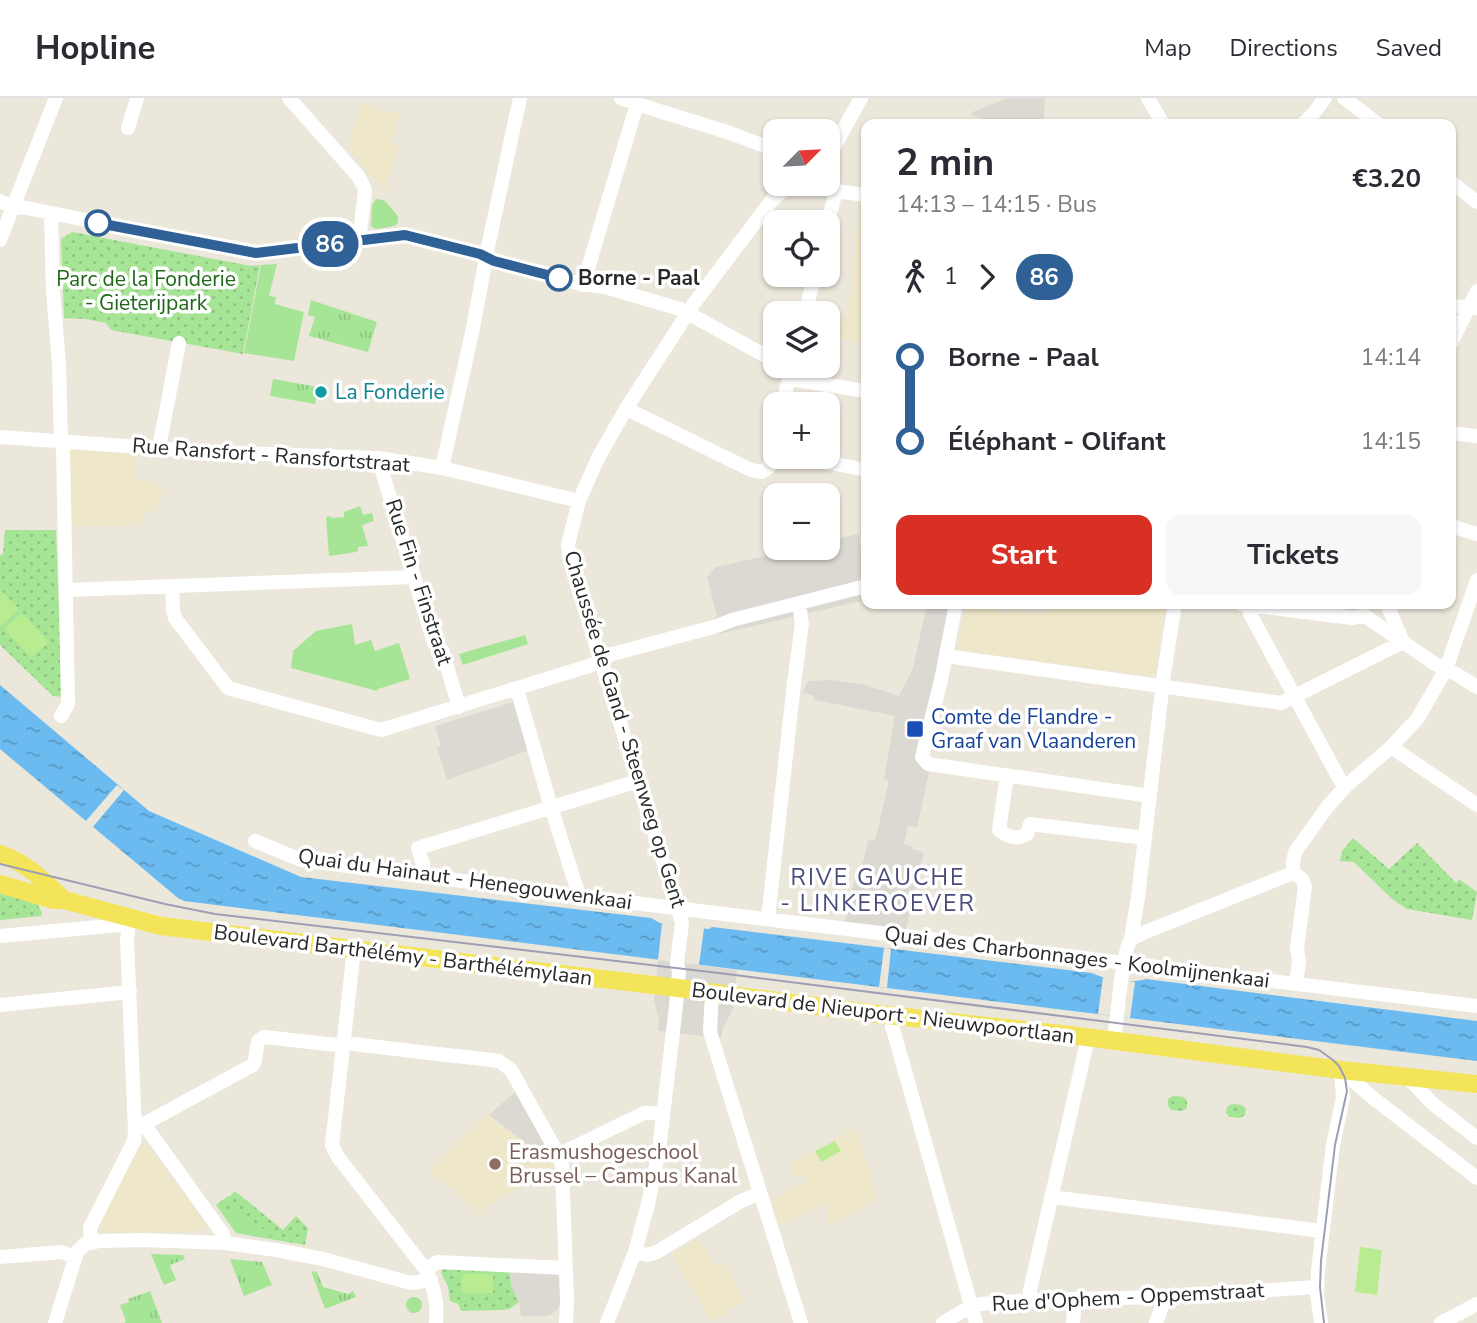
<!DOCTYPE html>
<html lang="en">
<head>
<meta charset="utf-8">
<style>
  :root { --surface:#fff; --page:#f7f7f7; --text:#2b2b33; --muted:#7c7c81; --line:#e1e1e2; --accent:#d93025 }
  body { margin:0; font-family:"Nunito Sans",sans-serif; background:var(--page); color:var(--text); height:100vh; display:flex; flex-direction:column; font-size:26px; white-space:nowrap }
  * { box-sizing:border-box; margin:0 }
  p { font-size:23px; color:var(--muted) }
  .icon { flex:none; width:38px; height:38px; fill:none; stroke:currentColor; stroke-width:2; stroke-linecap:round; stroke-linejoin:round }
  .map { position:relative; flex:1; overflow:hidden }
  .drawer { position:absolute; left:861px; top:21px; width:595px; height:490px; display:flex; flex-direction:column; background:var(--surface); border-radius:14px; box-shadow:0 2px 5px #0004 }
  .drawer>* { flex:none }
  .badge { padding:0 14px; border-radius:23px; font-size:24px; line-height:46px }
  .needle { width:46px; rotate:66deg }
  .buttons { position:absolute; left:763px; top:21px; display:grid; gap:14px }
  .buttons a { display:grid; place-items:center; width:77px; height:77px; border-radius:14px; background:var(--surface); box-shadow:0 2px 5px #0004; font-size:35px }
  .map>.badge { position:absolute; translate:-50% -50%; box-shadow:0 0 0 4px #fff }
  .legs { display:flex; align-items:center; gap:10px; height:77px; padding:0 35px; font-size:23px }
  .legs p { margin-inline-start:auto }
  .summary { display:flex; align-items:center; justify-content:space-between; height:119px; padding:0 35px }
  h1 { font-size:38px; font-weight:700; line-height:52px }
  .cta { display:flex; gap:14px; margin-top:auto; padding:14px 35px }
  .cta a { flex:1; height:80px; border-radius:14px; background:var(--accent); color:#fff; font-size:28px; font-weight:700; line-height:80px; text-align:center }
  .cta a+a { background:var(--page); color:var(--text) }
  ul { padding:0 35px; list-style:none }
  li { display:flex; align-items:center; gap:24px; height:84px; font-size:26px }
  li i { display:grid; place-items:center; width:10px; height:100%; margin:0 9px; background:currentColor }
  li i::after { content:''; width:18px; height:18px; margin:-9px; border:5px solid; border-radius:50%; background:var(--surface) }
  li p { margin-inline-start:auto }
  li:first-child i { background:linear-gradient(#0000 50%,currentColor 0) }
  li:last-child i { background:linear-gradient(currentColor 50%,#0000 0) }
  header { display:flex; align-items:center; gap:42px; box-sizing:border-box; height:98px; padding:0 35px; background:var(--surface); border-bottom:2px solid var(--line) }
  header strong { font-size:33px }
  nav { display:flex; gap:38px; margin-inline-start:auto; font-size:24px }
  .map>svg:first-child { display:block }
</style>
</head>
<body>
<header>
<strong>Hopline</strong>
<nav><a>Map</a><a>Directions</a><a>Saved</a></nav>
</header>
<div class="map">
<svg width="1477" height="1225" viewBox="0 0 1477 1225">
  <defs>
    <pattern id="grass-tufts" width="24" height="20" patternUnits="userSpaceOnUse" patternTransform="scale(1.75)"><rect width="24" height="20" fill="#a6e496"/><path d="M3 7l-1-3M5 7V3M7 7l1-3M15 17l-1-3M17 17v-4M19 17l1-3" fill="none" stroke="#8fc481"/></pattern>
    <pattern id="park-dots" width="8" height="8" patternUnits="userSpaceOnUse" patternTransform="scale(1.75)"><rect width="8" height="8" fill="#a6e496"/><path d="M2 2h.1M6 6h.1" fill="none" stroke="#8fc481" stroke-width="1.8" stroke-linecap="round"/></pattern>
    <pattern id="water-ripples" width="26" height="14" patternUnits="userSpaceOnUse" patternTransform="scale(1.75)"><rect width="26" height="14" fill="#6bbbf1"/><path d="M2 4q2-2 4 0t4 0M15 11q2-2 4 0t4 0" fill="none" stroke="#5898c3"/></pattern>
  </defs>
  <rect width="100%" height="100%" fill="#ece7db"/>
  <path fill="#eee7ca" d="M361,5L400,17L391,44L399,48L385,93L348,51Z
    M860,104L866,105V241L863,240L862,244L828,239V221L843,223L844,217H848Z
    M72,351L134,356V382L154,383V387H161L162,398L151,414L142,417V427L72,428L69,354Z
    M967,506H983L999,509L998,516L1023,512L1045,517L1049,506H1162L1164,508L1156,575L1152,578L957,553Z
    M487,1017L537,1052L555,1068L496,1103L479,1115L430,1072Z
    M854,1030L865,1058L877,1101L830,1128L825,1119L830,1116L824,1106L779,1127L771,1101L807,1084L803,1075L792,1080L790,1076L794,1073L789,1064L810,1053L812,1055Z
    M146,1046L207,1127L203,1133L103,1135L98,1126L138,1047Z
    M698,1140L717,1170L726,1165L744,1202L712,1224L671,1156Z"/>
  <path fill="url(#grass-tufts)" d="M311,202L377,224L368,254L309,238L315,219L308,217Z
    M273,281L318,289L315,306L270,298Z
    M151,1156L183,1157L185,1161L170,1167L176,1182L164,1187Z
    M230,1161L262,1164L272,1187L244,1198Z
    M311,1173L317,1174L323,1189L348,1196L353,1193L356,1199L325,1211Z
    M150,1193L162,1225H124L126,1223L120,1207L129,1204L128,1201Z
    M406 1207a8 8 0 1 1 16 0a8 8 0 1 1-16 0Z"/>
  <path fill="url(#park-dots)" d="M72,134L251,168L260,167L243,256L111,232L106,225L86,221L64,220L61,141Z
    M5,432H56L62,599L53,598L0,547V457L3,456Z
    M1353,740L1389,771L1417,745L1456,785L1459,781L1477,794L1472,822L1407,811L1392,801L1354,764L1340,763L1342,753Z
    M0,792L37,805L42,815L41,818L0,822Z
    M1173,998L1184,999L1187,1003V1010L1182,1013L1171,1012L1168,1008V1001Z
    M1232,1006L1242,1007L1246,1011L1245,1017L1240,1020L1230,1019L1226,1015L1227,1009Z
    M235,1093L283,1132L296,1118L308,1130L305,1147L236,1135L216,1107L228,1098L229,1099Z
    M446,1168L510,1171L511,1188L519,1204L511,1210L504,1212L461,1213L458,1206L450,1203L448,1189L441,1174Z"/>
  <path fill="#a6e496" d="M376,101L384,102L398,118V124L395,128L376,131L371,128L372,107Z
    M277,166L269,198L276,199L275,206L304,214L294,263L244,255L261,167Z
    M360,408L363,417L372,415L374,423L362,427L368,448L358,449V453L356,454L329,458L326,419L331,418V420L344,419V414Z
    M352,526L355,547L371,542L375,553L399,545L410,581L378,591L377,593L291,570L293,553L316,533Z
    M525,537L528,546L463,567L459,556Z
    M235,1113L246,1126L269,1132L270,1140L236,1135L225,1119Z"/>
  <path fill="#b9ec91" d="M0,491L19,511L1,527L0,526Z
    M22,515L49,544L31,560L4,531Z
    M835,1043L841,1053L821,1064L815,1053Z
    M1360,1149L1382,1152L1377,1197L1355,1194Z
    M493,1176V1195H462V1176Z"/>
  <path fill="#dcd9d2" d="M1008,0H1045L1044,26H989L970,15Z
    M858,436L866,474L865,502L719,536L714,521L717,518L707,479L716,469L800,450H828V443Z
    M927,506H952L916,661L930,670L917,730L908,728L904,746L912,748V751L924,754L906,831L845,824L857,772L861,773L868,742L875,743L889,683L884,681L895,618L815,602L812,597L802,595L808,583L831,582L865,587L899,598L913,570Z
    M526,600L540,648L447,682L437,649L441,648L435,628Z
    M658,862L737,872L733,911L723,930L721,940L658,933L659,923L654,902Z
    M518,991L555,1059L550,1063L489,1017Z
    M510,1171L555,1174L560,1177L561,1204L558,1211L551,1217L545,1218H521L519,1204L511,1188Z"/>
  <path fill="url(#water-ripples)" d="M0,587L149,713L301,779L651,820L660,825L709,831L712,829L1092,875C1106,882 1130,886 1146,881L1477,923V963L184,803L178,800L0,651Z"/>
  <path fill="#ece7db" d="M117,687L124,692L92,730L85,724Z
    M662,825L704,830L699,867L658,862Z
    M884,850L891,851L887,890L879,889Z
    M1103,879L1135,884L1130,920L1098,916Z"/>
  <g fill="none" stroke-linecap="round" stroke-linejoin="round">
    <path stroke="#fff" stroke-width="14" d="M289,0L358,78L364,89L365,94L359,142
      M621,0L637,6L727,34L775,52
      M1148,0L1163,26
      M1344,0L1378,26
      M1303,26L1314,15L1325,0
      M128,30L137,0
      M828,57L835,47L861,0
      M1451,84L1477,104
      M825,86L836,93L866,97
      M0,103L13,109L27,110L164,138L256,155L397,137L415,139L480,156L494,163L581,186L605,189L680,211L775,263
      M51,116L53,193L59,266L61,344L63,350L68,606L61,618
      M828,124L836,93
      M0,142L56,0
      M583,187L637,6
      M1451,208L1476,210
      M805,215L815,177
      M1451,245L1477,193
      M783,268L796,282L866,293
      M783,306L791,270
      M627,309L633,314L751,372L762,374L769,369L775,344
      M1451,335L1477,338
      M0,339L210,354L378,360L442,370L579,403
      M159,350L179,245
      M804,359L811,361L866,372
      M378,360L434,545L442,552L459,609
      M442,370L473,230L488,149L520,0
      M1451,428L1477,436
      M172,488L173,511L175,520L228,590L381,632L592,567L609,557L717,528L732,522L866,488
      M66,492L414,479
      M956,506L941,582L922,659L928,666L1150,698
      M1241,506L1352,520L1365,518
      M1387,506L1403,544
      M1250,507V516L1340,682L1345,689
      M1365,518L1435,566L1456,576L1477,589
      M946,558L1281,605L1403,544
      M517,591L551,709L577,791V798
      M1391,649L1477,707
      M1007,677L999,732C1007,739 1017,742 1027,736L1030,726L1145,740
      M255,743L301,762L577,798L1477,908
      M1293,775V766L1295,754L1328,708L1345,689L1391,649L1418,620L1446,571L1477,482
      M1293,775L1302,781L1305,789L1297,850L1299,864L1296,885
      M422,778L423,766L418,750L638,683
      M768,821L794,585L802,526L799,505
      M0,838L130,826
      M1131,841L1143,835L1293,775
      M354,851L332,1047L338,1059L426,1172C434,1188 438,1207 436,1225
      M712,895L710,934L801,1225
      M0,907L130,894
      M893,918L892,929L895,938L976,1225
      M1114,943L1121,882L1127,850L1131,841L1138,799L1164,575L1175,506
      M1341,972L1373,1000L1477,1080
      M1406,978L1433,1006L1477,1040
      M136,1026H144L223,1136L225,1145
      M144,1026L253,967L255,963L258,943L264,939L337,947L344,945L499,963L511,972L554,1049L562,1067L567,1202L566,1225
      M558,1057L644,1015H663
      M1051,1099L1322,1133
      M91,1144L90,1130L134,1043L135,1033L127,841L130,819
      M635,1154L647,1157L657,1154L741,1103L760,1095
      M0,1159L61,1154L75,1159
      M426,1172L437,1164L566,1170
      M1030,1202V1192L1088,940
      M55,1225L77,1154L85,1146L100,1143L142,1142L225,1145L276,1152L323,1161L411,1185L431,1182
      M607,1225L635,1154L648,1106L659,1052L676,908L679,874L677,865L682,825L570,463L568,446L579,403L598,360L627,309L695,204L772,102L790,86
      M943,1225L963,1213L980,1206L1030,1202L1163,1199L1317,1189
      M1073,1225L1075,1202
      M1156,1225L1162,1208L1163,1199
      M1321,1225L1317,1196L1318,1173L1333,1047L1343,1000L1341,972
      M1441,1225L1477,1206"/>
    <path stroke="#f3e459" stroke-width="18" d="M0,756C26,764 45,784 64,802
      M0,786L54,802H64L161,828L678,890L877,916L1070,937L1341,972L1477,986"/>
    <path stroke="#9e9eb4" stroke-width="2" d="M0,766L165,806L215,816L727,876L1307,949L1319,952L1333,962L1339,968L1345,980L1347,993L1335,1047L1321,1163L1320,1189L1324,1225"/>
  </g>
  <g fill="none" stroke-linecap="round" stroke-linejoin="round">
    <g stroke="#fff" stroke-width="16">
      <path id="line-1" d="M98,125L256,155L405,137L480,156L494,163L559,180"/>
    </g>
    <use href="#line-1" stroke="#306196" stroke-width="10"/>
  </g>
  <g fill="#fff" stroke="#306196" stroke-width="3.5">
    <circle cx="98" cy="125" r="12"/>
    <circle cx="559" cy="180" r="12"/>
  </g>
  <circle fill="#0f9aa8" stroke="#fff" stroke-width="2.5" cx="321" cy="294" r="7"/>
  <rect fill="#1a4fb4" stroke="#fff" stroke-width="2.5" x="906" y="622" width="18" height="18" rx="3.5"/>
  <circle fill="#8d6e63" stroke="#fff" stroke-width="2.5" cx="495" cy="1066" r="7"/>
  <g text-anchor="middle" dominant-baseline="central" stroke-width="7" stroke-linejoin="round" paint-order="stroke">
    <g font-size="21" font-weight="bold" fill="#292929" stroke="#fff" text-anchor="start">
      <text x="578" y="180">Borne - Paal</text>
    </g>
    <g font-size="21" fill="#1e6818" stroke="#fff">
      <text x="146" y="181">Parc de la Fonderie<tspan x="146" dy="24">- Gieterijpark</tspan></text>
    </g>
    <g font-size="21" fill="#0d838f" stroke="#fff" text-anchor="start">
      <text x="335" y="294">La Fonderie</text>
    </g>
    <g font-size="21" fill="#292929" stroke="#fff">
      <text transform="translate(271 357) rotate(4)">Rue Ransfort - Ransfortstraat</text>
      <text transform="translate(419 484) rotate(72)">Rue Fin - Finstraat</text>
      <text transform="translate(625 631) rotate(73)">Chaussée de Gand - Steenweg op Gent</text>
      <text transform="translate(465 781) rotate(8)">Quai du Hainaut - Henegouwenkaai</text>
      <text transform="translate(403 857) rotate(7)">Boulevard Barthélémy - Barthélémylaan</text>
      <text transform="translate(1077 859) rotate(7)">Quai des Charbonnages - Koolmijnenkaai</text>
      <text transform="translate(883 915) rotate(7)">Boulevard de Nieuport - Nieuwpoortlaan</text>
      <text transform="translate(1128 1199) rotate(-3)">Rue d'Ophem - Oppemstraat</text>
    </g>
    <g font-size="21" fill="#164399" stroke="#fff" text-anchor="start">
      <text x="931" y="619">Comte de Flandre -<tspan x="931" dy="24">Graaf van Vlaanderen</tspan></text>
    </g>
    <g font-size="21" fill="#785e54" stroke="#fff" text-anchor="start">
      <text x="509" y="1054">Erasmushogeschool<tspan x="509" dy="24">Brussel – Campus Kanal</tspan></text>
    </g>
    <g font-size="23" letter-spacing="2" fill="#494b7b" stroke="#fff">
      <text x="878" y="779">RIVE GAUCHE<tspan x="878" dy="26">- LINKEROEVER</tspan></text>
    </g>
  </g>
</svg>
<div class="buttons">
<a><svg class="needle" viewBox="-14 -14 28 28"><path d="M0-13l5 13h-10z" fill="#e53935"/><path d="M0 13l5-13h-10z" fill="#7c7c81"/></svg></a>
<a><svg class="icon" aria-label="locate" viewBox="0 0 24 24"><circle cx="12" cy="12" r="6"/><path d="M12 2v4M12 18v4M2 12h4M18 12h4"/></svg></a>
<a><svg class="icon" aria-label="layers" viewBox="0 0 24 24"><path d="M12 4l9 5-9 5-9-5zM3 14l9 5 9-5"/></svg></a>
<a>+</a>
<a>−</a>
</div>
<b class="badge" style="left:330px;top:146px;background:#306196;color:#fff">86</b>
<section class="drawer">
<div class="summary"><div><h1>2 min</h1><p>14:13 – 14:15 · Bus</p></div><b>€3.20</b></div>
<div class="legs"><svg class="icon" aria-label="walk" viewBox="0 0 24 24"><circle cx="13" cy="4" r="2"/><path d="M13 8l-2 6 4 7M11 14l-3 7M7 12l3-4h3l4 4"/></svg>1<svg class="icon" aria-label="forward" viewBox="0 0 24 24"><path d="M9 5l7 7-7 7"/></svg><b class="badge" style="background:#306196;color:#fff">86</b></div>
<ul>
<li><i style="color:#306196"></i><b>Borne - Paal</b><p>14:14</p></li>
<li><i style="color:#306196"></i><b>Éléphant - Olifant</b><p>14:15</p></li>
</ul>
<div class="cta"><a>Start</a><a>Tickets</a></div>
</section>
</div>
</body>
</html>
